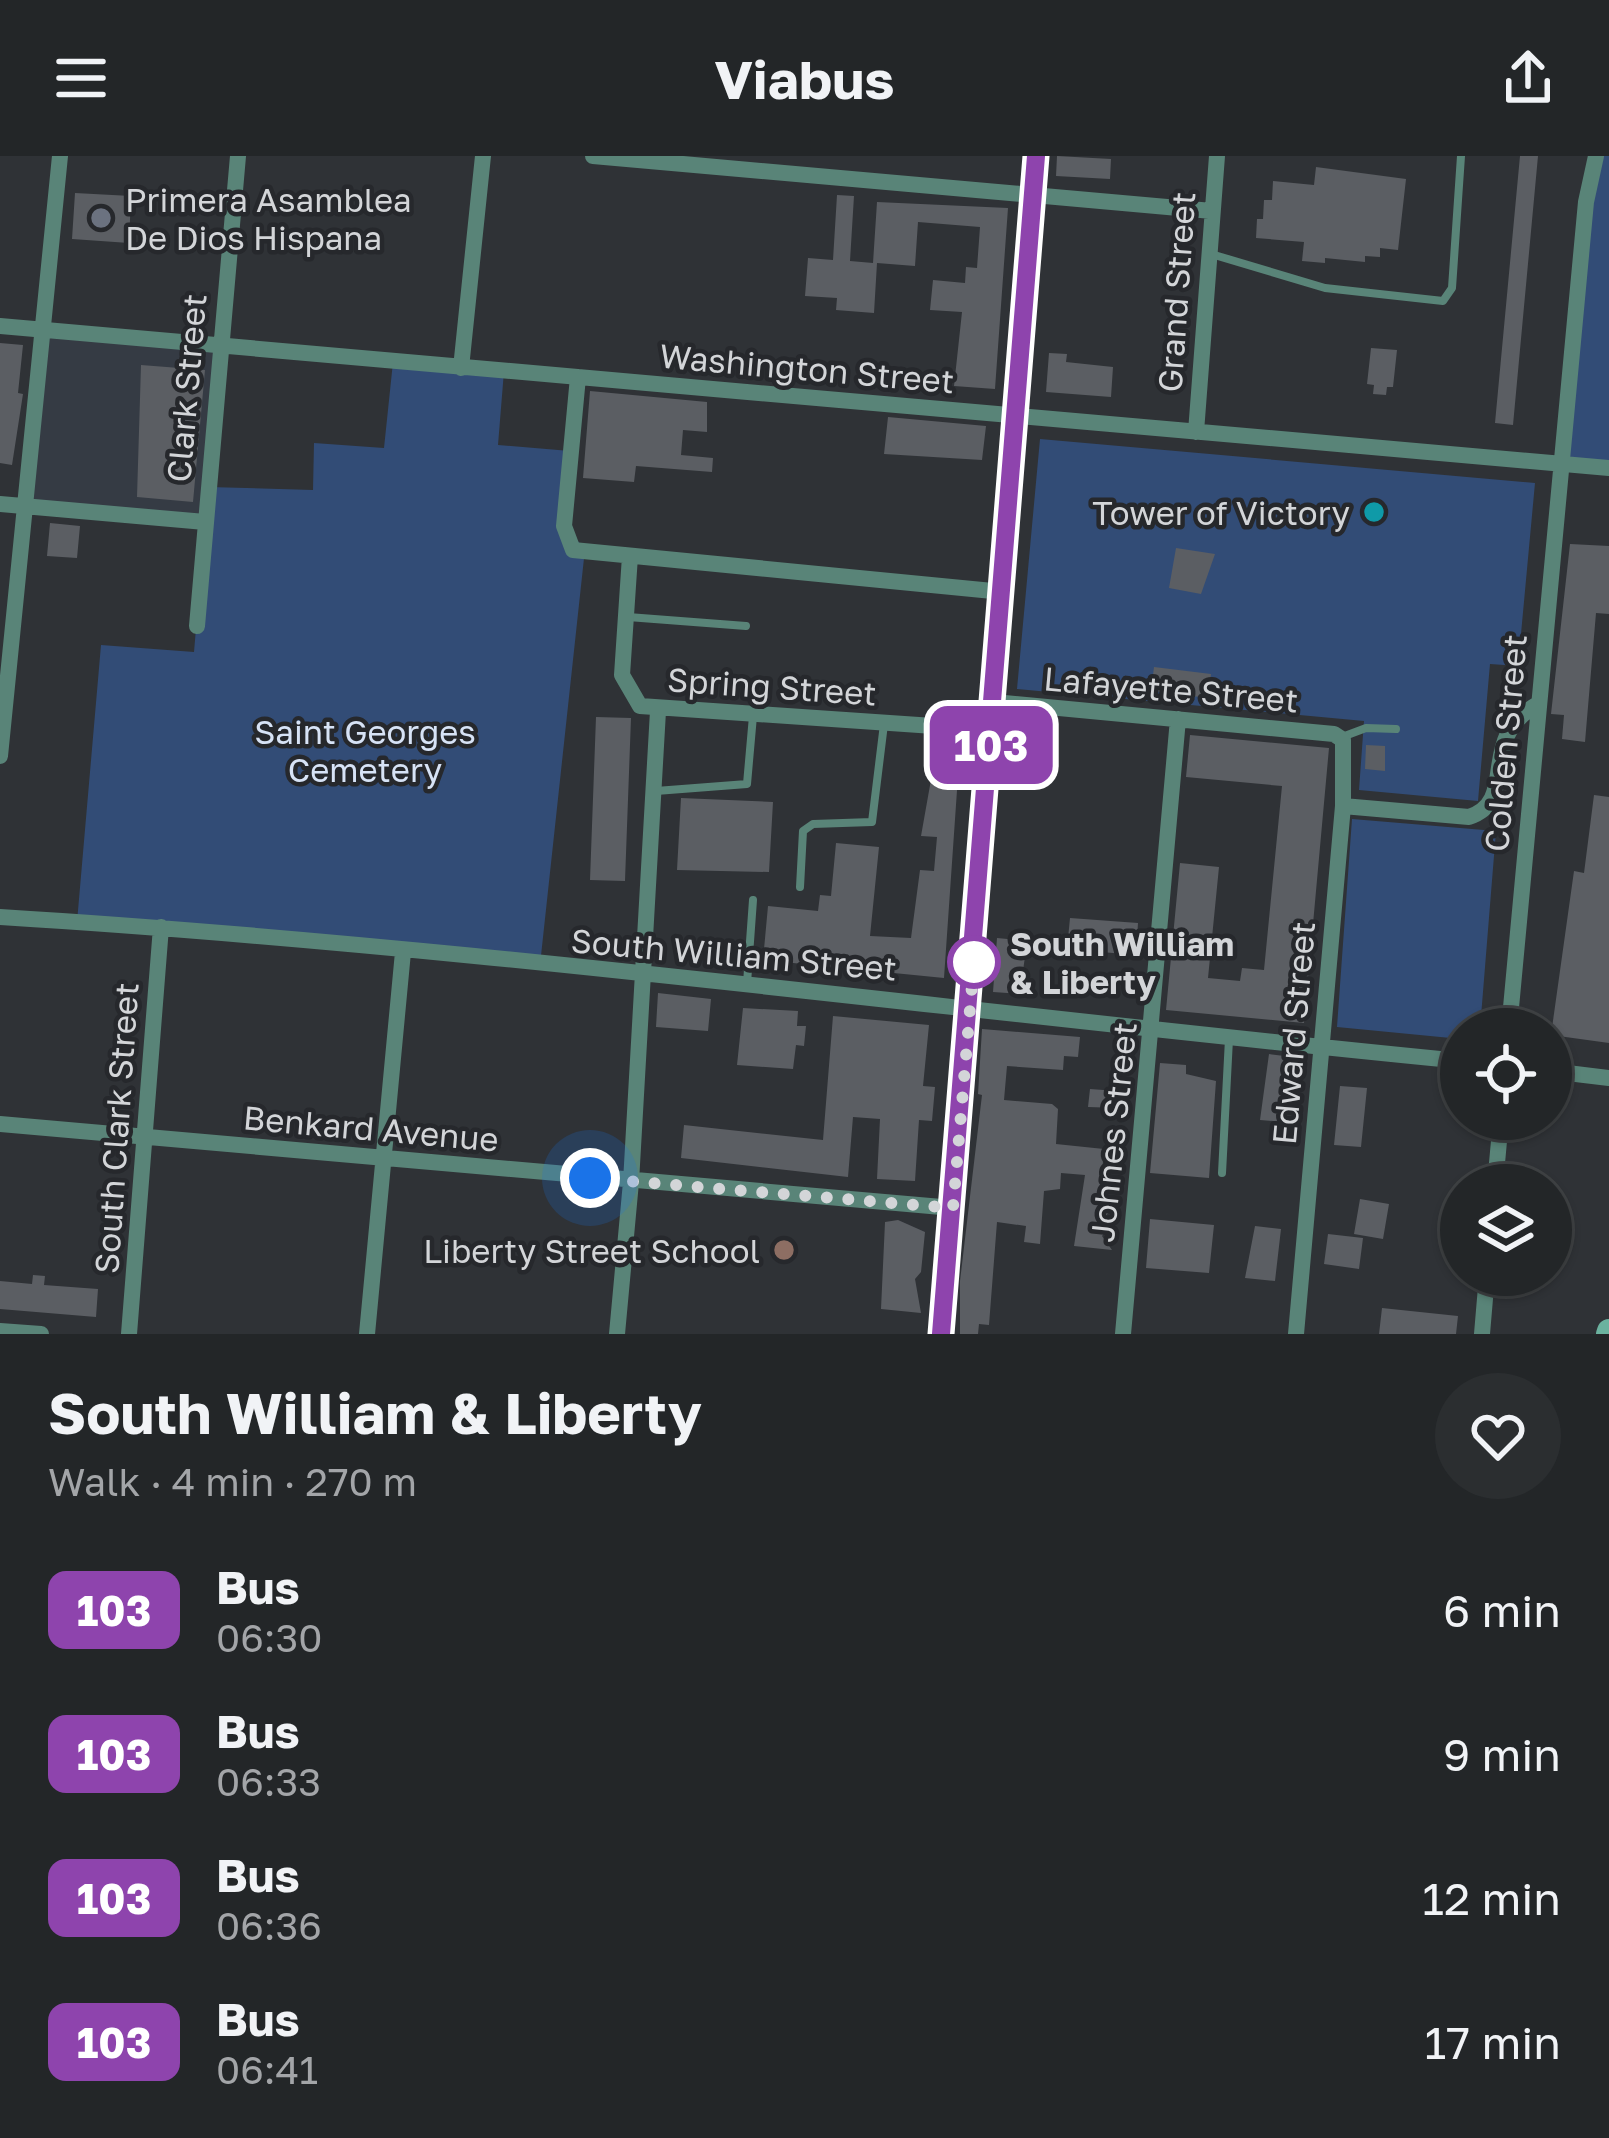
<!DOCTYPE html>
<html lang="en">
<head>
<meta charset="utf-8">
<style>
  :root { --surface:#232628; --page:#2b2e30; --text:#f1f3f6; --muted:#a3a5a8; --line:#404345 }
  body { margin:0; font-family:"Golos Text",sans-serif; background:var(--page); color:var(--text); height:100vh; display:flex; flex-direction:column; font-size:45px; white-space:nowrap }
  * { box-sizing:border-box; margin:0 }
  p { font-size:39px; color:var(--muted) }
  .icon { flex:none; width:66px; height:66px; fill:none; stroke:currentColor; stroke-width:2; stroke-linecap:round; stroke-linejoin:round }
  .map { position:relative; height:1178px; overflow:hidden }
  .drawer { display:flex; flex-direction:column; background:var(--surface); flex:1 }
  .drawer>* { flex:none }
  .badge { padding:0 24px; border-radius:18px; font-size:42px; line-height:78px }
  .fabs { position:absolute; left:1440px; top:852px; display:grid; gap:24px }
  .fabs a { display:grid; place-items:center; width:132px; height:132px; border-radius:50%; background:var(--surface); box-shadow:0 3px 9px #0004,0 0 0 3px var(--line); font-size:60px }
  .you { position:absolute; width:60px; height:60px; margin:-30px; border:9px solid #fff; border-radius:50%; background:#1a73e8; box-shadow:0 0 0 18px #1a73e833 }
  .map>.badge { position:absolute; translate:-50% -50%; box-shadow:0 0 0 6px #fff }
  .round { display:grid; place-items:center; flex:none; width:126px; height:126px; border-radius:63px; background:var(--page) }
  .headline { display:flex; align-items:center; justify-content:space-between; height:204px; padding:0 48px }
  h1 { font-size:57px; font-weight:700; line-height:90px }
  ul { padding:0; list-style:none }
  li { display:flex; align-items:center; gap:36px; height:144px; padding:0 48px }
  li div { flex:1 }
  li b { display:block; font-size:45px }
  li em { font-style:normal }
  li .badge { min-width:132px; font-weight:700; text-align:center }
  header { display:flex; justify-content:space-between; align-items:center; height:156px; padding:0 48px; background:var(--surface); font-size:54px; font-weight:700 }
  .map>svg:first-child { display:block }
</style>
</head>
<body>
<header><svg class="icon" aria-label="menu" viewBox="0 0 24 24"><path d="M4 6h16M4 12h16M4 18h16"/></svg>Viabus<svg class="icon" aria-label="share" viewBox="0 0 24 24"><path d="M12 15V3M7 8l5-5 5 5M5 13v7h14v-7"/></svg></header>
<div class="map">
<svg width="1609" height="1178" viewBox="0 0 1609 1178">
  <rect width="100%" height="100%" fill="#2f3236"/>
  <path fill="#353b44" d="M42,174L219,190L205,366L26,350Z"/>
  <path fill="#324c76" d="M1597,0H1609V312L1563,307Z
    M393,206L504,215L498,289L570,295L564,370L585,393L540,809L77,766L101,489L194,496L208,331L313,334L314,287L384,292Z
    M1040,283L1535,327L1518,510L1490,508L1478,645L1359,634L1364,565L1017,533Z
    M1352,663L1496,675L1480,873H1461V883L1337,871Z"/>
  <path fill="#5b5e63" d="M1057,0L1111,3L1110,23L1056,20Z
    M1520,0H1538L1513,269L1495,267Z
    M1316,11L1406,23L1398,94L1380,92V101L1365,100V106L1325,102V107L1302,105L1304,86L1256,82L1257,63H1263L1264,44H1272L1273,25L1314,29Z
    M75,37L131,40L129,87L72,83Z
    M837,39L854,40L850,105L873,107L877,46L1008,52L995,233L954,230L962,156L930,154L933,124L965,127L966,111L977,112L980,71L918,66L915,110L877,107L874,157L836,154L837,142L805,140L808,102L833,104Z
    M0,187L23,189L18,237L23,238L12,309L0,307Z
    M1371,192L1397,194L1393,231H1387L1386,239L1373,238L1374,229L1367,228Z
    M1049,197L1067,198L1066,206L1113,211L1111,241L1046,236Z
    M141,209L205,214L193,346L137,341Z
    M590,235L707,246V276L683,274L681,299L713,302L712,316L636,310L634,326L583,322Z
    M888,261L986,270L982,304L884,298Z
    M50,367L80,370L77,402L47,400Z
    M1570,388L1609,390V458L1596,457L1585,586L1562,583L1564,559L1551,558Z
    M1176,392L1215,398L1201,438L1169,432Z
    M1154,511L1211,518L1208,542L1151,535Z
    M596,561L631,562L625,725L590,724Z
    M1190,579L1329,592L1304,867L1166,854L1180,707L1219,711L1208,822L1240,825L1242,812L1264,814L1282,630L1186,621Z
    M1366,589L1385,590V615L1365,613Z
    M932,618L958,620L944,822L763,804L768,750L818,755L820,739L831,740L836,687L879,691L870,780L911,782L920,714L934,715L937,681L921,680Z
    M1594,639L1609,641V887L1551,879L1574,715L1584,717Z
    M681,642L773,646L769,716L677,714Z
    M1070,762L1138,767L1136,799L1067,793Z
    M997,782L1027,785L1020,838L993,836Z
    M658,837L711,843L708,875L656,871Z
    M743,852L798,855L797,870H806L804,890L796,889L793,913L737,909Z
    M833,860L929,869L923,930L935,931L932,965L919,964L915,1025L877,1023L880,963L853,961L848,1021L681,1002L684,969L823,984Z
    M982,873L1080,881L1078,901L1064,900L1063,914L1007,910L1004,944L1052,948L1058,953L1056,988L1104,993L1100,1042H1108L1112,1053L1107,1058L1109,1071L1102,1080L1112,1094L1074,1090L1085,1019L1061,1017L1060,1033L1044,1035L1040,1088L1024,1086L1026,1070L997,1066L989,1169L979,1168L978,1178H960V1125L982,939L978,938Z
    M1269,898L1301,902L1300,919L1291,918L1287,966L1260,964Z
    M1160,907L1186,909V918L1216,925L1209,1022L1150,1017Z
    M1340,930L1367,932L1361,991L1334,989Z
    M1090,933L1117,935L1123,942L1118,952L1088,951Z
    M1360,1043L1389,1048L1383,1083L1354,1078Z
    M1150,1063L1214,1069L1209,1117L1146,1112Z
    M898,1064L925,1076L921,1116L915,1123L921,1157L881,1153L885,1066Z
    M1255,1070L1281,1073L1275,1125L1245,1122Z
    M1328,1078L1363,1082L1359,1113L1324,1108Z
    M33,1119L45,1120L44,1129L98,1133L96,1161L0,1153V1125L32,1128Z
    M1382,1152L1458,1160L1456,1178H1379Z"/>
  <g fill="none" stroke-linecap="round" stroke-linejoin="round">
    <path stroke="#598478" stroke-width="8" d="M1211,98L1325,132L1443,145L1452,132L1461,0
      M628,461L746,470
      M1342,581L1366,572L1396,573
      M656,635L747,628L753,560
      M800,731L803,675L813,668L872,666L884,568
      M747,827L753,744
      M1222,1017L1229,883"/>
    <path stroke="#598478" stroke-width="16" d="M593,0L1212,55
      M0,170L1609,312
      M461,212L483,0
      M578,221L564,370L573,394L1003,436
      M1196,276L1217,0
      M0,348L205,366
      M630,400L622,519L640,550L992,574
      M197,470L238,0
      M994,546L1334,578L1343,584V650L1296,1178
      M0,600L60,0
      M1343,650L1469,661C1520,644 1475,583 1538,548
      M0,761C488,791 974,858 1461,905
      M1509,873L1586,46L1596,0
      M1551,915L1609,922
      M0,968L953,1052
      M1495,1029L1501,963
      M0,1175L41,1178
      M129,1178L161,771
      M367,1178L403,796
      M617,1178L631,1026L658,555
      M941,1178L1036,0
      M1123,1178L1178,563
      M1482,1178L1487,1119"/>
    <path stroke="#6bb29f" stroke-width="24" d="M1608,1178L1609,1175"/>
  </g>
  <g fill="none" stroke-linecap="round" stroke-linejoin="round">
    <g stroke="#fff" stroke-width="27">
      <path id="line" d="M941,1178L1036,0"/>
    </g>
    <use href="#line" stroke="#8e44ad" stroke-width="18"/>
    <path stroke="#d3d5d8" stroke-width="12" stroke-dasharray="0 21.6" d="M590,1022L953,1052L974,806"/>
  </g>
  <circle fill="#6b7280" stroke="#26282c" stroke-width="4.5" cx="101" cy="62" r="12"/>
  <circle fill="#0f9aa8" stroke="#26282c" stroke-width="4.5" cx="1374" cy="356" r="12"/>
  <circle fill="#fff" stroke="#8e44ad" stroke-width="6" cx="974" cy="806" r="24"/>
  <circle fill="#8d6e63" stroke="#26282c" stroke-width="4.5" cx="784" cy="1094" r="12"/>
  <g text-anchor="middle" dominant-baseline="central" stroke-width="9" stroke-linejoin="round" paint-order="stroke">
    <g font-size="33" fill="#d3d5d8" stroke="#26282c" text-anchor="end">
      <text x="125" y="43" text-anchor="start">Primera Asamblea<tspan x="125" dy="38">De Dios Hispana</tspan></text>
      <text x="1350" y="356">Tower of Victory</text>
      <text x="760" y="1094">Liberty Street School</text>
    </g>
    <g font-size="33" fill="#d3d5d8" stroke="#26282c">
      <text transform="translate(1176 136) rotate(-86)">Grand Street</text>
      <text transform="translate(807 212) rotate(5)">Washington Street</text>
      <text transform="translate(186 232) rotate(-85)">Clark Street</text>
      <text transform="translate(772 530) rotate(4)">Spring Street</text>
      <text transform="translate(1171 533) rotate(5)">Lafayette Street</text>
      <text transform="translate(1505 587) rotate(-85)">Colden Street</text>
      <text transform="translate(734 798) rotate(5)">South William Street</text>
      <text transform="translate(1293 877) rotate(-85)">Edward Street</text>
      <text transform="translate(116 972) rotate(-86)">South Clark Street</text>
      <text transform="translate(371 972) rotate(5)">Benkard Avenue</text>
      <text transform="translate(1113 976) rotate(-84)">Johnes Street</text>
    </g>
    <g font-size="33" fill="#d7e3f6" stroke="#26282c">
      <text x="365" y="575">Saint Georges<tspan x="365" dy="38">Cemetery</tspan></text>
    </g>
    <g font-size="33" font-weight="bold" fill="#d3d5d8" stroke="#26282c" text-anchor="start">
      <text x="1010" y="787">South William<tspan x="1010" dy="38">&amp; Liberty</tspan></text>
    </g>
  </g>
</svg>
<div class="fabs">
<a><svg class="icon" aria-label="locate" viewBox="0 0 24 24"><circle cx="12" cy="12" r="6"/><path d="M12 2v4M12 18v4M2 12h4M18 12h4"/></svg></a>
<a><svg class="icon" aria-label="layers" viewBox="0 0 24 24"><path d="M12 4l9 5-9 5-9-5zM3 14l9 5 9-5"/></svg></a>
</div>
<div class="you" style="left:590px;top:1022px"></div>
<b class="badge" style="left:991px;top:589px;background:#8e44ad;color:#fff">103</b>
</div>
<section class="drawer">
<div class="headline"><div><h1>South William &amp; Liberty</h1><p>Walk · 4 min · 270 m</p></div><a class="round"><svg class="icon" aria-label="heart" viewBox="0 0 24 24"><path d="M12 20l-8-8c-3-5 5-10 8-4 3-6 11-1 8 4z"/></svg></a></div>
<ul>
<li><span class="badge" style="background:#8e44ad;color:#fff">103</span><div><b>Bus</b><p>06:30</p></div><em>6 min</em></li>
<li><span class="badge" style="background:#8e44ad;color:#fff">103</span><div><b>Bus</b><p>06:33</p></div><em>9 min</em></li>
<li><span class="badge" style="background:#8e44ad;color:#fff">103</span><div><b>Bus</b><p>06:36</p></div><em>12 min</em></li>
<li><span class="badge" style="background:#8e44ad;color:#fff">103</span><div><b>Bus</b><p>06:41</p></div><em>17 min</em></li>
</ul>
</section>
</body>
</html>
